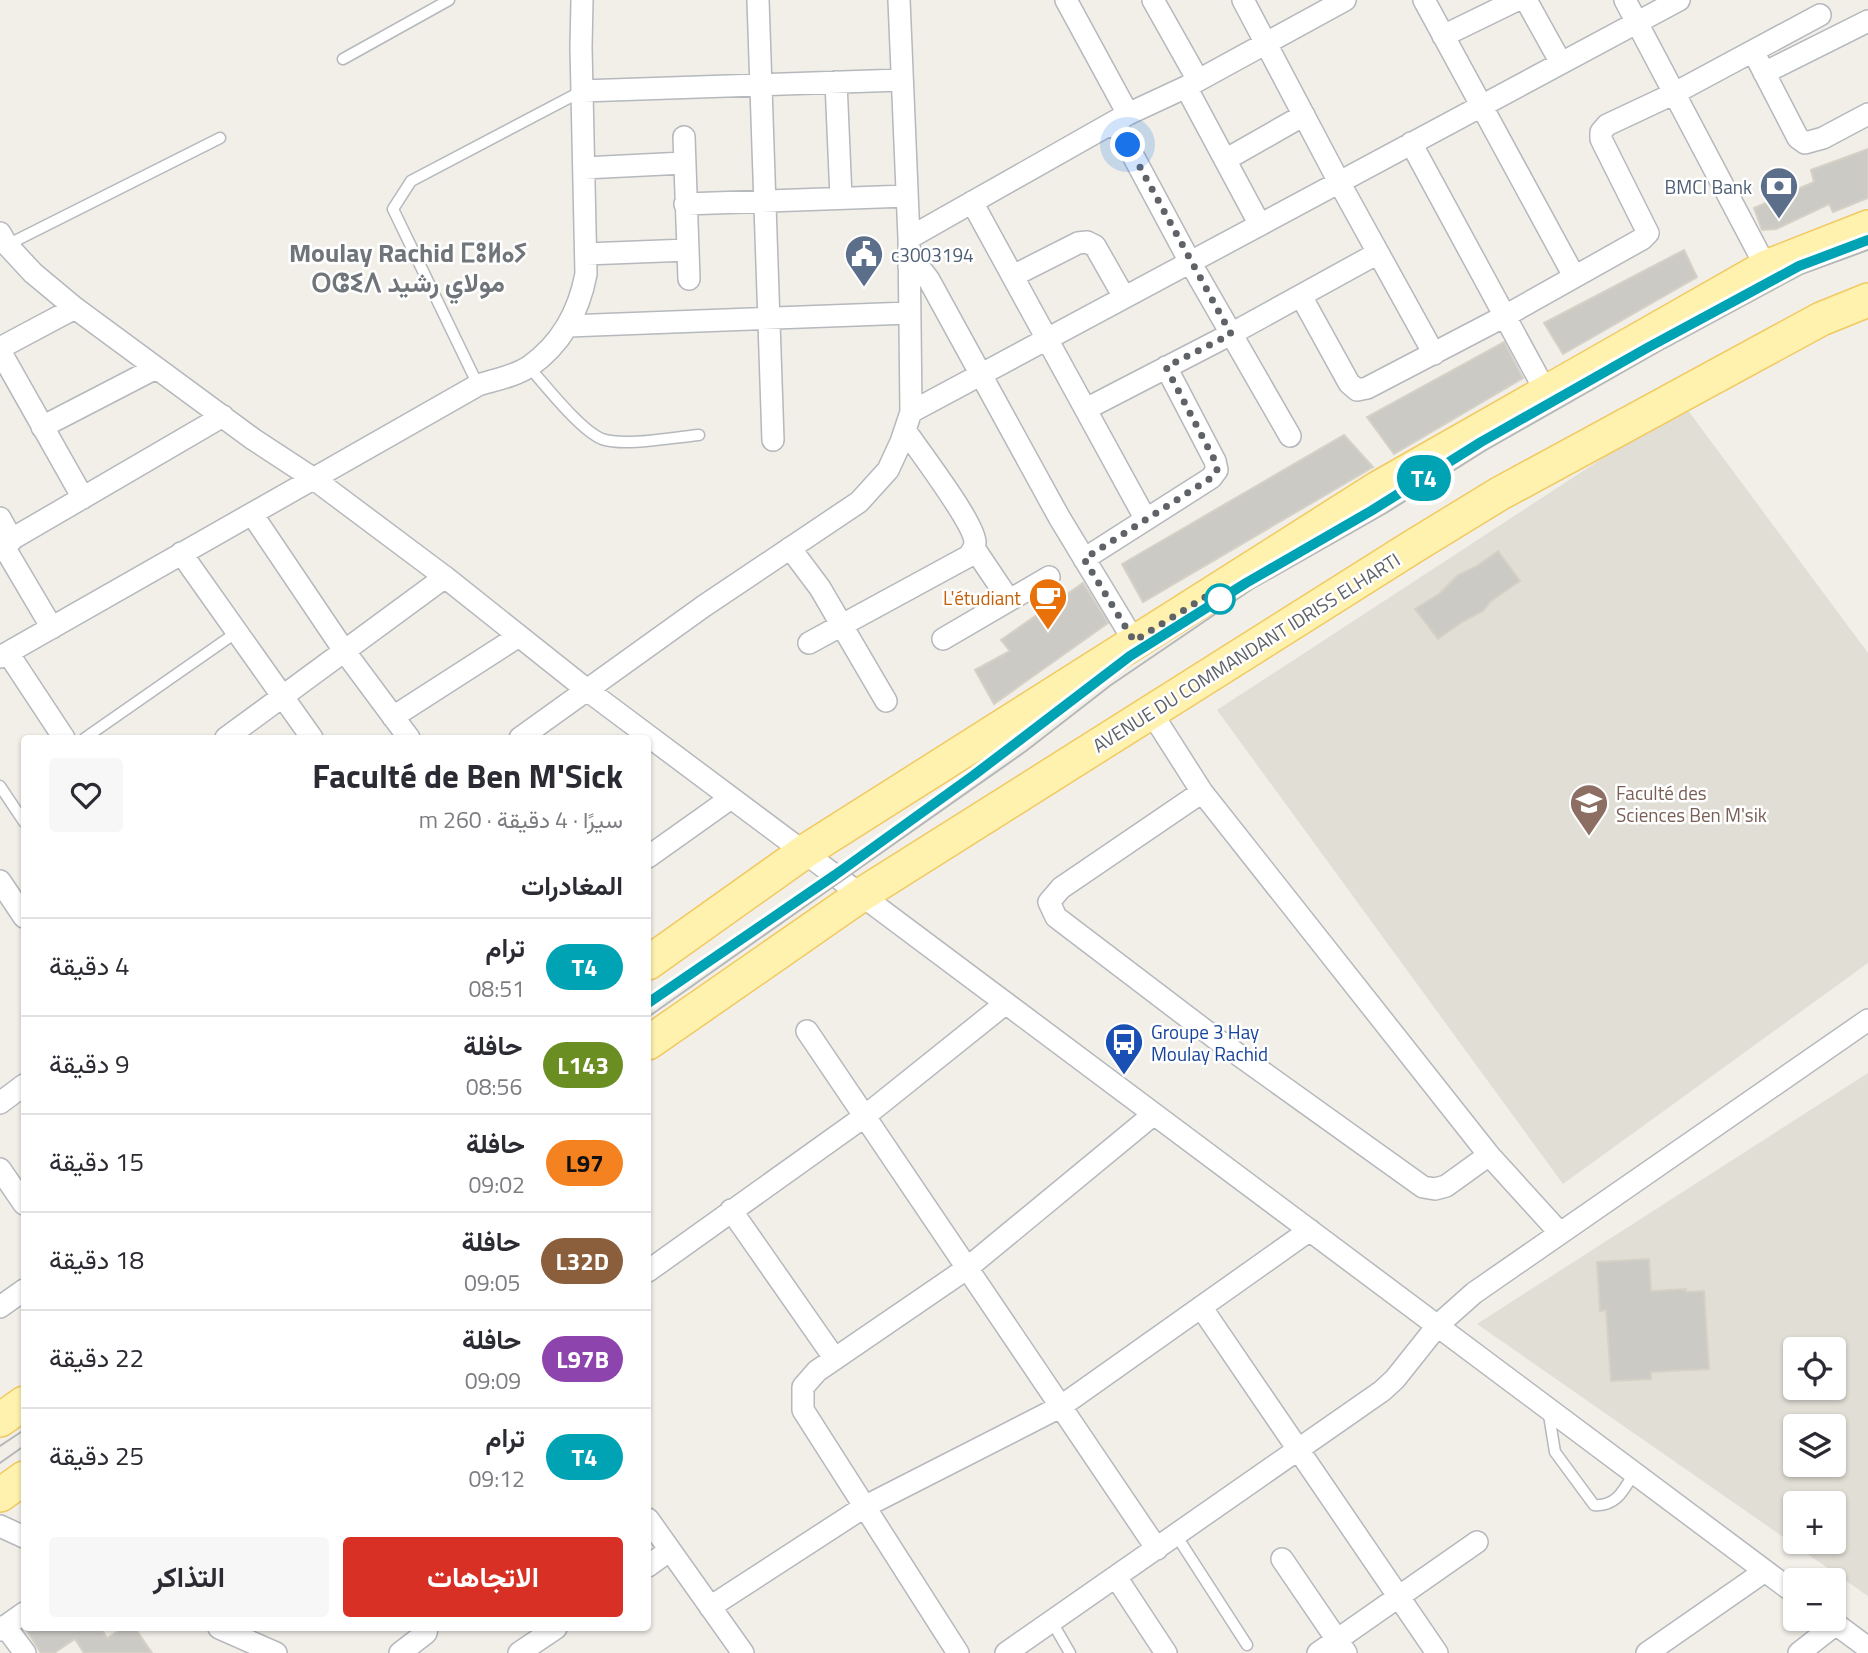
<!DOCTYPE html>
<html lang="ar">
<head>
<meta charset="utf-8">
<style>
  :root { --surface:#fff; --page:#f7f7f7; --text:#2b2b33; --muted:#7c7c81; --line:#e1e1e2; --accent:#d93025 }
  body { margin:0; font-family:"Titillium Web",Vazirmatn,"Noto Sans Tifinagh",sans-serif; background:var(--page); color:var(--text); direction:rtl; height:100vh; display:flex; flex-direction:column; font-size:26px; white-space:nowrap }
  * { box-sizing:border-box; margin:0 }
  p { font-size:23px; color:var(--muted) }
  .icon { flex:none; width:38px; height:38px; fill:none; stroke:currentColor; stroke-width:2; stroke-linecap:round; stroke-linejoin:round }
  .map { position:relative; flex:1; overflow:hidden; direction:ltr }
  .sheet { position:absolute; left:21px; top:735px; width:630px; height:896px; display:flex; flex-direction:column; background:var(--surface); border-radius:7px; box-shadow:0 2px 5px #0004; direction:rtl }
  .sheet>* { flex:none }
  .badge { padding:0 14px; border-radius:23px; font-size:24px; line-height:46px }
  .buttons { position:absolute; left:1783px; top:1337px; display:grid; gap:14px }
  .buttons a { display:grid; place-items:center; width:63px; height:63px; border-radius:7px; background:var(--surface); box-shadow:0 2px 5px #0004; font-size:35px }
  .you { position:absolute; width:35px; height:35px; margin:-18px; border:5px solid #fff; border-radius:50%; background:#1a73e8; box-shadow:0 0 0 10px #1a73e833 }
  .map>.badge { position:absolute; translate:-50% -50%; box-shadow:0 0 0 4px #fff }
  h2 { padding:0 28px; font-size:26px; line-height:63px }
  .round { display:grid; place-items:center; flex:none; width:74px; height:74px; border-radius:7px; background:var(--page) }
  .summary { display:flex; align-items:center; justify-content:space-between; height:119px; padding:0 28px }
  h1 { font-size:33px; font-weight:700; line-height:52px }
  .button { display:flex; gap:14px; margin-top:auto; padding:14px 28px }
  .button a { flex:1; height:80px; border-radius:7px; background:var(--accent); color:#fff; font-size:28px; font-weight:700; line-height:80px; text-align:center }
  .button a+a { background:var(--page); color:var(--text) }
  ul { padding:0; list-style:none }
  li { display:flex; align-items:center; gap:21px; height:98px; padding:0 28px; border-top:2px solid var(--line) }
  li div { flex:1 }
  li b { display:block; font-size:26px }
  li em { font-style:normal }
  li .badge { min-width:77px; font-weight:700; text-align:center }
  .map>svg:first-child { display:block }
</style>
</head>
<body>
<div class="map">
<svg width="1868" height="1653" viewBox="0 0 1868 1653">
  <rect width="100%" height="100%" fill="#f1efe8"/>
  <path fill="#e1ded6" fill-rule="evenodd" d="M1684,405L1868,653V963L1563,1184L1217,710Z
    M1868,1073V1596L1477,1324ZM1796,1349H1834V1388H1796ZM1796,1426H1834V1465H1796ZM1796,1503H1834V1542H1796Z"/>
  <path fill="#cccac5" stroke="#d6d1c6" stroke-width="2" d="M1868,149V198L1833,212L1829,204L1776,229L1762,230L1754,208L1814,182L1811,170Z
    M1684,250L1697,277L1563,354L1544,323Z
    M1504,342L1523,378L1394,454L1367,417Z
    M1344,435L1373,467L1143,602L1122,564Z
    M1498,551L1520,581L1491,601L1483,611L1462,622L1438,639L1415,609L1439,594L1458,575L1477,566Z
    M1083,583L1108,623L994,704L975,670L1010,651L1001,640Z
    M1649,1259L1651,1291L1686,1289V1292L1704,1291L1709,1369L1651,1372V1379L1611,1381L1606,1310L1600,1311L1597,1262Z
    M25,1628H101L107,1638L123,1628H135L152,1653H84L75,1639L54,1653H41Z"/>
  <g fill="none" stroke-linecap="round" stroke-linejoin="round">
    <g stroke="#b5b8bc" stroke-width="13">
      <path id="service" d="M343,59L449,0
        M7,245L220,138
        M529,367C545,385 581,431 602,439C625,447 674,437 699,435
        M478,385L393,209L411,181L582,91
        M85,738L237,632
        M0,786L24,822
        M1548,1409L1555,1452L1594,1505C1616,1507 1624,1490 1634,1473
        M1176,1535L1247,1645
        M1052,1622L1070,1653"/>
    </g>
    <g stroke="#b5b8bc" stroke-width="24">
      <path id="minor" d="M758,0L773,440
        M1066,0L1128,114
        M1153,0L1198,80
        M1243,0L1339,182L1434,354
        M1424,0L1574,276
        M1526,0L1561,63
        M1625,0L1766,267
        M1443,36L1517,0
        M1753,51L1798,138L1805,143L1823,138L1868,114
        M1764,73L1868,21
        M836,82L841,198
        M1186,87L1260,225
        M582,91L901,80
        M1115,122L1190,262L1290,436
        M684,137L689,279
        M1411,143L1546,392
        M1225,160L1304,115
        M584,168L684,163
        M972,202L1145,518
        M685,204L907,196
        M0,233L7,245L33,273L75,308L253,439L314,479L445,577L587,690L1796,1594
        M909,238L1128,114L1186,87L1345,0
        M586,254L688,250
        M909,267L923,272L929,280L1059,517L1134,641
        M1013,276L1078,243L1087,242L1095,246L1124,297
        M1301,296L1349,383L1357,390L1367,388L1505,316L1642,239L1648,233L1601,139V132L1607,125L1673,94L1820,15
        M568,326L909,313
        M0,348L75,308
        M0,351L83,498
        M1086,409L1231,334L1378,253
        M911,412L1679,0
        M42,427L156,368
        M252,514L345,652L409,738
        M0,518L12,540
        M3,545L52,628
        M0,546L223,416
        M790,548L820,588L886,701
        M974,548L1009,600
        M181,553L312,738
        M1084,559L1211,478L1217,470L1215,461L1166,367
        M943,639L1049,577
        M809,643L969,556C972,551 975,548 975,542C974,522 919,451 905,430
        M8,653L64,738
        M0,657L478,385C494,380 516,376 530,366C561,344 579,311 586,274L581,47L582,0
        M1151,712L1202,792L1489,1155L1559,1232
        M393,717L519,636
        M226,738L445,577
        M520,738L704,606L859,502L888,470L901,442L911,412L909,238L899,0
        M1202,792L1061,888L1049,902L1056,917L1215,1038L1423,1187L1435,1189L1446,1186L1489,1155
        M648,857L731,798
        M0,881L24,917
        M807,1031L1157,1549
        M0,1103L24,1085
        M0,1169L24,1204
        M731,1210L835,1359
        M648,1271L865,1116L1006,1003
        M0,1307L24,1290
        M1201,1307L1437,1653
        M648,1519L743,1653
        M0,1526L24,1537
        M1282,1559L1346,1653
        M648,1566L670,1550
        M1116,1577L1166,1653
        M710,1607L864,1507L1060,1407L1310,1230
        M1829,1619L1868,1648
        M5,1626L25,1653
        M219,1628L276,1653
        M0,1630L24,1613
        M400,1653L426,1633L427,1628
        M519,1653L556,1628
        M958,1653L803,1410V1387L817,1371L966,1269L1154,1114
        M1006,1653L1382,1391L1395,1379L1438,1325L1474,1293L1868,1020
        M1318,1653L1477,1542
        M1647,1653L1765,1571
        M1799,1653L1836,1624"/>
    </g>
    <g stroke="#f2c960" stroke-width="36">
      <path id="primary" d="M648,963L804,852L1378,488L1766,267L1868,227
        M648,1043L861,895L1414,546L1499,494L1821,319L1868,300
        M0,1420L24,1403
        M0,1495L24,1478"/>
    </g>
    <use href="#service" stroke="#fff" stroke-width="10"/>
    <use href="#minor" stroke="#fff" stroke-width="21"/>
    <use href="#primary" stroke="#fff2af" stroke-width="33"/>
    <path stroke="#b6b7b8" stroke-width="2" d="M987,766L1131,656L1217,601
      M648,1003L807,894
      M648,1017L1026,751L1111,685L1252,589L1386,513L1486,450L1665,348L1802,274L1868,250
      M0,1446L24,1430
      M0,1463L24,1446"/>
  </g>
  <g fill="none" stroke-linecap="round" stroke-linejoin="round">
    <g stroke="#fff" stroke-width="16">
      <path id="line" d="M648,1003L835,875L974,775L1130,656L1246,583L1371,511L1481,442L1647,348L1799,266L1868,240"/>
    </g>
    <use href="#line" stroke="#00a3b4" stroke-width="10"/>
    <path stroke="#5f6368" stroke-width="7" stroke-dasharray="0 12.6" d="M1128,145L1231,334L1166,367L1215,461L1217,470L1211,478L1084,559L1134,641L1223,586L1220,599"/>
  </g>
  <defs>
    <g id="bank-pin" transform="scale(2.0125)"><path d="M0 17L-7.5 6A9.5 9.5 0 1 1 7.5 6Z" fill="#5c6f8a" stroke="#fff"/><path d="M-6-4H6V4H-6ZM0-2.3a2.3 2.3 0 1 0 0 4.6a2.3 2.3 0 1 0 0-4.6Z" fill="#fff"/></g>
    <g id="civic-pin" transform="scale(2.0125)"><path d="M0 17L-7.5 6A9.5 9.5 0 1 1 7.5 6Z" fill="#5c6f8a" stroke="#fff"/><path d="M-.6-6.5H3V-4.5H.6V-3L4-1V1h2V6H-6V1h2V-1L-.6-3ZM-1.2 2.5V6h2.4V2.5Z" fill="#fff"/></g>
    <g id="cafe-pin" transform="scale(2.0125)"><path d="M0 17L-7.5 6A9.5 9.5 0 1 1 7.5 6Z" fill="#e8710a" stroke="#fff"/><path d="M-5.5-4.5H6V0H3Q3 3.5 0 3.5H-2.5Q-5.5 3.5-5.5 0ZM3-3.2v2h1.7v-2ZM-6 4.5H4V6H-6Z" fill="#fff"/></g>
    <g id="university-pin" transform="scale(2.0125)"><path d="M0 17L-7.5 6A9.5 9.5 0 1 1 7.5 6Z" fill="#8d6e63" stroke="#fff"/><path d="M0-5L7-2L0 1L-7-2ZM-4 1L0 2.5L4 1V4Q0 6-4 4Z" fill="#fff"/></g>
    <g id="bus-pin" transform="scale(2.0125)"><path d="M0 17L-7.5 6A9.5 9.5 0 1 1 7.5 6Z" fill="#1a4fb4" stroke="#fff"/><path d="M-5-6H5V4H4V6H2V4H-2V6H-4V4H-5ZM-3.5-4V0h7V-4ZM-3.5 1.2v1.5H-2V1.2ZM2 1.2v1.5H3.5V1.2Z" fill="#fff"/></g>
  </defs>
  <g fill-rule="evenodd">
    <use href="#bank-pin" x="1779" y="186"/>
    <use href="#civic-pin" x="864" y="254"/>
    <use href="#cafe-pin" x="1048" y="597"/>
    <use href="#university-pin" x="1589" y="803"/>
    <use href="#bus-pin" x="1124" y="1042"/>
  </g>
  <circle fill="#fff" stroke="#00a3b4" stroke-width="3.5" cx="1220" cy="599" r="14"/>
  <g text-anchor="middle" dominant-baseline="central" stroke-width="5" stroke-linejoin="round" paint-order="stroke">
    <g font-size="19" fill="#4e5e75" stroke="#fff" text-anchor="end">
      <text x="1752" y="186">BMCI Bank</text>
      <text x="891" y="254" text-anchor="start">c3003194</text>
    </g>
    <g font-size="19" fill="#c56008" stroke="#fff" text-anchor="end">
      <text x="1021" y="597">L'étudiant</text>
    </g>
    <g font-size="19" fill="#5f6368" stroke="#fff">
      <text transform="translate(1246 652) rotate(-32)">AVENUE DU COMMANDANT IDRISS ELHARTI</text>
    </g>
    <g font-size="19" fill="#785e54" stroke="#fff" text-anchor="start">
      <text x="1616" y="792">Faculté des<tspan x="1616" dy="22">Sciences Ben M'sik</tspan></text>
    </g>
    <g font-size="19" fill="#164399" stroke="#fff" text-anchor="start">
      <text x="1151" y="1031">Groupe 3 Hay<tspan x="1151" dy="22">Moulay Rachid</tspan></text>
    </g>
    <g font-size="26" font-weight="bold" fill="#70757a" stroke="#fff">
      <text x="408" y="252">Moulay Rachid ⵎⵓⵍⴰⵢ<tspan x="408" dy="30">ⵔⵛⵉⴷ مولاي رشيد</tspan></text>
    </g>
  </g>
</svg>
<div class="buttons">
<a><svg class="icon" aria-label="locate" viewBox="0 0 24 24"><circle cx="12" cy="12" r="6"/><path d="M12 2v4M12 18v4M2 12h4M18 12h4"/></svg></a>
<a><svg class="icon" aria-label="layers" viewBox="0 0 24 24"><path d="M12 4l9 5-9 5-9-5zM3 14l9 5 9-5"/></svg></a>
<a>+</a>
<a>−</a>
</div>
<div class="you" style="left:1128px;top:145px"></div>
<b class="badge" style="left:1424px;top:478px;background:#00a3b4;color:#fff">T4</b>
<section class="sheet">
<div class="summary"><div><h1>Faculté de Ben M'Sick</h1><p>سيرًا · 4 دقيقة · 260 m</p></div><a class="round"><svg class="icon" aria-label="heart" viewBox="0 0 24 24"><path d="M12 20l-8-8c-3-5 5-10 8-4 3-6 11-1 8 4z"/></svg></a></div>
<h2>المغادرات</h2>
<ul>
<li><span class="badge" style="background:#00a3b4;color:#fff">T4</span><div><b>ترام</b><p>08:51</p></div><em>4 دقيقة</em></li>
<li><span class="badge" style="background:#6b8e23;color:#fff">L143</span><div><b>حافلة</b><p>08:56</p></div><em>9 دقيقة</em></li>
<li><span class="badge" style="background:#f58220;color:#111">L97</span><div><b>حافلة</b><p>09:02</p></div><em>15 دقيقة</em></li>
<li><span class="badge" style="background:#8b5e3c;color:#fff">L32D</span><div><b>حافلة</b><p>09:05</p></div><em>18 دقيقة</em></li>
<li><span class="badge" style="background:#8e44ad;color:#fff">L97B</span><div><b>حافلة</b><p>09:09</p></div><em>22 دقيقة</em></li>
<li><span class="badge" style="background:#00a3b4;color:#fff">T4</span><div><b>ترام</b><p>09:12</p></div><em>25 دقيقة</em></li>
</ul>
<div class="button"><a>الاتجاهات</a><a>التذاكر</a></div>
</section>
</div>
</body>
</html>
